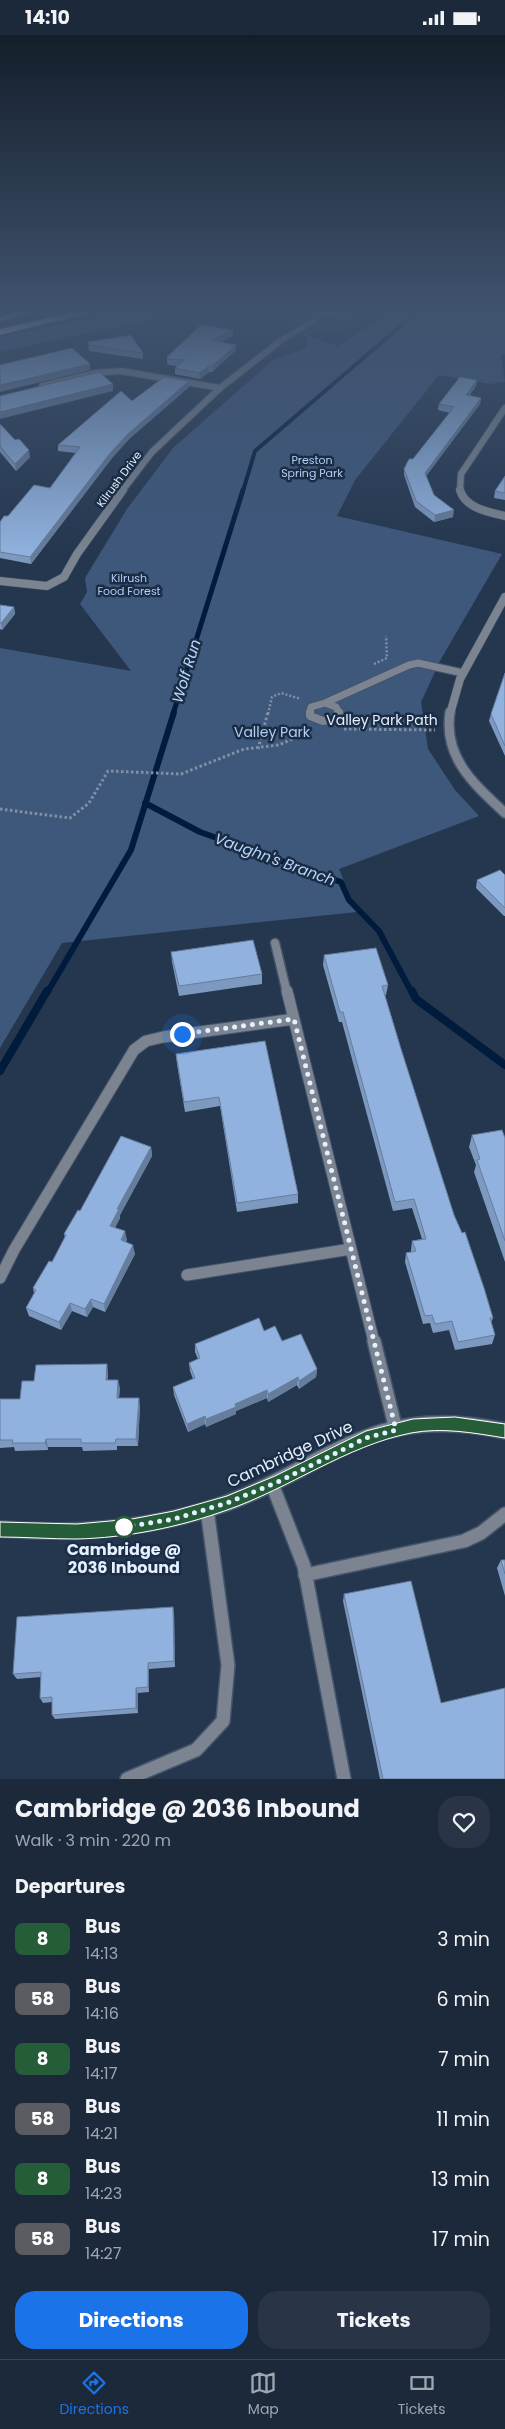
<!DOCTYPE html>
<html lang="en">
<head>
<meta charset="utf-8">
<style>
  :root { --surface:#1c293b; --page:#293546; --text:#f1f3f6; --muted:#a0a6af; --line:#3a4555; --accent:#1a73e8 }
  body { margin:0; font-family:Poppins,sans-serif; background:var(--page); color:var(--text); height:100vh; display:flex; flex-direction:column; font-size:19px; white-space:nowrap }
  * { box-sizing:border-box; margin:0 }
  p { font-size:16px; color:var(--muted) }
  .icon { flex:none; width:28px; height:28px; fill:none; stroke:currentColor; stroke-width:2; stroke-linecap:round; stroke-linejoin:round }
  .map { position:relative; height:1744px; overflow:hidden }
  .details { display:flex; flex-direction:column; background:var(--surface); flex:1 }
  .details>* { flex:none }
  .badge { padding:0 10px; border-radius:8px; font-size:18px; line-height:32px }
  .you { position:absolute; width:25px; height:25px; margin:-12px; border:4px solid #fff; border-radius:50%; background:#1a73e8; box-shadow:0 0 0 8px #1a73e833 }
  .map>.badge { position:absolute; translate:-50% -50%; box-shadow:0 0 0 2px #fff }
  h2 { padding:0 15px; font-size:19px; line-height:45px }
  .round { display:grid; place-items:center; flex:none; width:52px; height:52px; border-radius:20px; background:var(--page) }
  .head { display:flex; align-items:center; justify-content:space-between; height:85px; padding:0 15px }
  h1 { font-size:24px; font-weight:700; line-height:38px }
  .primary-button { display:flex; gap:10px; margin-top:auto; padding:10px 15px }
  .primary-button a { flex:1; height:58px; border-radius:20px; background:var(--accent); color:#fff; font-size:20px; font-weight:700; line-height:58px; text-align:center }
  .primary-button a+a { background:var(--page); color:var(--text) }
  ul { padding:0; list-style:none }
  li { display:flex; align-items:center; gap:15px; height:60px; padding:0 15px }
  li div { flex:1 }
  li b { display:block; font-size:19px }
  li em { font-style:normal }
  li .badge { min-width:55px; font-weight:700; text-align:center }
  .status { display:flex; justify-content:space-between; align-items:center; height:35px; padding:0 25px; background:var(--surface); direction:ltr }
  .status svg { height:14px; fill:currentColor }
  .dock { display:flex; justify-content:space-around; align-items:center; height:70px; border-top:1px solid var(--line); background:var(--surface); font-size:14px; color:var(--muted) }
  .dock a { display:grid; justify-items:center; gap:2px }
  .dock .active { color:var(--accent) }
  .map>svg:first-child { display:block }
</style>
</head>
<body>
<div class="status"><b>14:10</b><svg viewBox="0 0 49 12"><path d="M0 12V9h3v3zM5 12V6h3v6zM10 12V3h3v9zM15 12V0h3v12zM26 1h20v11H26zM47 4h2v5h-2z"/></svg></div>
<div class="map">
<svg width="505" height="1744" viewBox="0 0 505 1744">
  <rect width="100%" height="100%" fill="#25374f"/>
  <path fill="#2b415e" d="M296,277H374V278L343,297L303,298L294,295L291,290Z"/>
  <path fill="#3e587c" d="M116,277H184L0,317V302Z
    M391,277H505V319H501L505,347L490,349L439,340L355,445L337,481L502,519L441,624L421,667L428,714L455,755L479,781L339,834L357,877L62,908L0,1013V613L131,636L80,569L87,557L85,543L127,474L173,413L273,325L305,313L308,307L303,298L337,311Z"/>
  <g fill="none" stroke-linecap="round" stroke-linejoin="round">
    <path stroke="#011b3d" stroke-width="4" d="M243,456L255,416L417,277"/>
    <path stroke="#011b3d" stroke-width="5" d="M173,679L243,455"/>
    <path stroke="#011b3d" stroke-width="6" d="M145,768L200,797L341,847L349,865L379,896L412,958
      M47,958L131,815L174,677"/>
    <path stroke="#011b3d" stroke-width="8" d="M412,956L416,964L505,1030
      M0,1036L47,956"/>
    <g stroke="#44546b" stroke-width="6">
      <path id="lane-far4" d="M279,307L315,285"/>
    </g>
    <g stroke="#44546b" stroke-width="9">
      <path id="lane-far3" d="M325,668L409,630L418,628L463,638
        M310,679L311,672L325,668L336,672L339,679"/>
    </g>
    <g stroke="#44546b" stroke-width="11">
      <path id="lane-far2" d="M310,677V681L323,686L335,683L339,677
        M275,908L287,958"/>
    </g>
    <g stroke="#44546b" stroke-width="13">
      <path id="lane-far1" d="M287,956L374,1307
        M187,1240L351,1214
        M0,1243L14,1215L134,1015L146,1006L163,1002L294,984"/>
    </g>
    <g stroke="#44546b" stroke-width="16">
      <path id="lane" d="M374,1306L396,1395
        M272,1449L304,1531L344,1744
        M305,1540L464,1506L481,1498L505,1479
        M127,1744L196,1715L223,1686L228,1630L207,1474"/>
    </g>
    <g stroke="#44546b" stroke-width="8">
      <path id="street-far3" d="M42,351L95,338L121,336L220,353
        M122,456L152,417L220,353L279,307
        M460,456L461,439L505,373"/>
    </g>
    <g stroke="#44546b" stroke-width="9">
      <path id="street-far2" d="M460,455C465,473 488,477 505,481
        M0,546L47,551L64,542L77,519L123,455
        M450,679L460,644L505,562"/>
    </g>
    <g stroke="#44546b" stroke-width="12">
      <path id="street-far1" d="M450,677C443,723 475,750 505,778"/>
    </g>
    <g stroke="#44546b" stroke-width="18">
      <path id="street" d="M0,1494C77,1500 154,1494 227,1468C281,1449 328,1414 382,1397C422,1385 464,1387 505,1396"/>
    </g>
    <g stroke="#44546b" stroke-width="3">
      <path id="highway" d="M18,277H33L0,286V282Z
        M76,277H92L0,300V294Z"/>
    </g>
    <path stroke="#8190a4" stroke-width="2.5" stroke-dasharray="2 2" stroke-linecap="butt" d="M374,629L387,623L386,601
      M268,679L272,662L281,658L301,664"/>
    <path stroke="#8190a4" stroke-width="3" stroke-dasharray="2.5 2.5" stroke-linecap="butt" d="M344,694L435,695
      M258,714L268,677
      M0,774L70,783L89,768L108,736L181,739L244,714L279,710L310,696"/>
    <use href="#lane-far4" stroke="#7b8490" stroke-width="5"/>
    <use href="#lane-far3" stroke="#7b8490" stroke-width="7"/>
    <use href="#lane-far2" stroke="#7b8490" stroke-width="8"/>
    <use href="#lane-far1" stroke="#7b8490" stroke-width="11"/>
    <use href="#lane" stroke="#7b8490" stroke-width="13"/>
    <use href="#street-far3" stroke="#7b8490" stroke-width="6"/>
    <use href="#street-far2" stroke="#7b8490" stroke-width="8"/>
    <use href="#street-far1" stroke="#7b8490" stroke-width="9"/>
    <use href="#street" stroke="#7b8490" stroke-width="15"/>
    <use href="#highway" fill="#e5eefb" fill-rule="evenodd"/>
  </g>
  <path fill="#7d99c0" d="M316,277H367L340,283L326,281Z
    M233,301L221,307L236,315L212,337H209L200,344L175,339V333L178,331L169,330L167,328V322Z
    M88,307L143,318V324L89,316Z
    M477,345L476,351L470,360L481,363L480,369L426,441L434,460L453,482L434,487L415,472L404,440V434L413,424L450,378L438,375L439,369Z
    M189,346V352L129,404L112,423L31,529L0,523V487L50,453L76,418L58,416V410L132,366Z
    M0,389L30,422L16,436L0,417Z
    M505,441V465L494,463L495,456Z
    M0,570L14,572L15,579L2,595L0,594Z
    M505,638V721L489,686L491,679Z
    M505,840V881H504L476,853L477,845Z
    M171,917L262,939V949L179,961L172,927Z
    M324,920L388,950L386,960H385L401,1014L454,1180L493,1283L491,1288L495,1300L492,1309L455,1315L449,1295L433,1298L430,1288L423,1289L405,1227L406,1218L411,1217V1215L412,1206L422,1204L412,1173L393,1176L342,987H339L323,930Z
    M265,1006L298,1159V1168L237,1177L220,1071L185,1077L177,1029L176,1019Z
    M472,1100L505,1103V1227L474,1137L476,1130L469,1112Z
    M151,1112L152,1121L120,1180V1183L115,1192L127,1205L125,1207L135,1219L105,1277L93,1272L87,1282L72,1276L61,1295L29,1281L26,1273L34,1258L33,1253L52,1227L65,1203L64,1199L80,1176Z
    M264,1296L282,1306L317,1334L316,1342L299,1354L297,1350L268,1367L267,1363L236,1376V1379L206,1392L205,1389L188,1397L174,1360L173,1352L193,1344L190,1336L189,1328L198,1324L195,1317V1309Z
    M108,1337V1345L120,1353L119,1363L140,1370L138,1411H117V1415L83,1416L82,1412H48V1415L15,1416L14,1412L0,1413V1364H20L34,1346Z
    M501,1525H505V1561L497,1533Z
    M344,1559L441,1668L505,1744H380L343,1566Z
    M174,1578L175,1632L149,1634V1657L138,1658V1678L55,1684L52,1680V1667L43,1668L40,1663L41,1642L17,1644L13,1639Z"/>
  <path fill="#667d9c" d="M341,277H367L340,283Z
    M233,295V301L212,311V305Z
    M236,310V315L212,337V331Z
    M90,329V335L0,357V350Z
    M209,331V337L200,344L199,338Z
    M477,345L476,351L465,366L466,360Z
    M189,346V352L129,404L112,423L31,529L30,522L111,417L129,398Z
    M113,349V356L0,384V377Z
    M481,363L480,369L424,444L425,438Z
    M29,415L30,422L16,436L15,429Z
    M454,475L453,482L434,487L435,480Z
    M14,572L15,579L2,595L1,588Z
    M151,1112L152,1121L120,1180V1183L112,1199L110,1191L117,1174Z
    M125,1196L127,1205L122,1214L121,1205Z
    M133,1210L135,1219L105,1277L104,1269Z
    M91,1264L93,1272L87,1282L85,1274Z
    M70,1268L72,1276L61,1295L59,1287Z
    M107,1329L108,1337V1353L106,1345Z
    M317,1334L316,1342L299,1354V1346Z
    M298,1342L297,1350L268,1367V1359Z
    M118,1345L120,1353L118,1371L117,1363Z
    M267,1355V1363L236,1376V1379L206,1392V1384L235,1369Z
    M139,1363L140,1370L138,1411L136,1404Z
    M205,1381V1389L188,1397L187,1389Z
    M46,1404L48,1412V1415L45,1408Z
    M173,1572L174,1578L175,1632L174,1626Z
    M148,1628L149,1634V1657L148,1652Z
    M136,1653L138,1658V1678L136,1673Z"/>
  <path fill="#91b2df" stroke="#667d9c" d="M201,290L233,295L212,305L236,310L212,331H209L199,338L175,333L185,325L168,324L167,322Z
    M131,300L143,318L88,310V307Z
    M72,313L90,329L0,350V330Z
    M99,337L113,349L0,377V361Z
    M164,342L189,346L129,398L111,417L30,522L0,517V487L4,481H8L34,450L50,453L80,412L58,410L121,356L132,366Z
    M460,342L477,345L466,360L481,363L425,438L434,460L454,475L435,480L416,466L404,434L409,424H413L454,372L439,369Z
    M0,389L15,405L19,404L29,415L15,429L0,411Z
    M505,441V458L495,456Z
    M0,570L14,572L1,588H0Z
    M505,638V711L491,679Z
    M500,835L505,840V873L477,845Z
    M253,905L262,939L179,951L171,917Z
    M376,913L388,950L382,951L401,1014L454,1180L462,1198L465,1197L484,1253L493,1283H490L495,1300L458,1307L452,1286L435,1289L432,1280L425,1281L406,1218L416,1216L412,1206L426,1204L414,1164L395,1167L343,977H340L324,920Z
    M265,1006L298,1159L237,1168L219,1062L184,1067L176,1019Z
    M502,1095L505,1103V1206L477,1125L480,1124L472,1100Z
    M121,1101L151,1112L117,1174H119L110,1191L125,1196L121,1205L133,1210L104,1269L91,1264L85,1274L70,1268L59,1287L26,1273L36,1255L33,1253L49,1226L52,1227L66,1200L64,1199L78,1175L80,1176Z
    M259,1283L264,1296L275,1291L282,1306L301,1299L317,1334L299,1346L298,1342L268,1359L267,1355L235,1369L236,1372L206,1384L205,1381L187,1389L173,1352L195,1343L189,1328L200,1323L195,1309Z
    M107,1329L106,1345H118L117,1363H139L136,1404H116L115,1408H81V1404H46L45,1408H12L13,1405H0V1364H20L22,1346H34L36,1330Z
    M501,1525H505V1539Z
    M411,1546L441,1668L505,1653V1744H383L344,1559Z
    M173,1572L174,1626L148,1628V1652L136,1653V1673L52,1680V1662L40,1663L41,1637L13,1639L17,1582Z"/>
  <linearGradient id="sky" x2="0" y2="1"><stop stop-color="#141e2b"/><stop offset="0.53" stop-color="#40536e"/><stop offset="1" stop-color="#40536e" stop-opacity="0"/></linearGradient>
  <rect width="505" height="521" fill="url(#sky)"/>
  <path fill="#255d39" stroke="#fff" d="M455,1382L505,1389V1403C474,1398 442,1392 411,1398C346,1411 290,1453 227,1475C180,1492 126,1503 76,1504C50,1504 25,1502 0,1502V1487L77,1489L132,1484L174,1476L227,1461L275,1441L366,1396L413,1384Z"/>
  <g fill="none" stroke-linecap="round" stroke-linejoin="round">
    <path stroke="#e4efff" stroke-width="5" stroke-dasharray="0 9" d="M124,1492L174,1484L227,1468L280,1446L366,1403L396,1395L294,984L182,999"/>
  </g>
  <circle fill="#fff" stroke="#255d39" stroke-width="2.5" cx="124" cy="1492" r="10"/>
  <g text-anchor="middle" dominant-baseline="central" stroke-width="5" stroke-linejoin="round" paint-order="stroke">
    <g font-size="11" fill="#b1cdf4" stroke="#1b2d44">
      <text x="312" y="425">Preston<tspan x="312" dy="13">Spring Park</tspan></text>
      <text x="129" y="543">Kilrush<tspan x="129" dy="13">Food Forest</tspan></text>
    </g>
    <g font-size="11" fill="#e4efff" stroke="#1b2d44">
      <text transform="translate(119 444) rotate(-53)">Kilrush Drive</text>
    </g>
    <g font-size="14" fill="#e4efff" stroke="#1b2d44">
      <text x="382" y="685">Valley Park Path</text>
    </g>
    <g font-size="14" fill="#b1cdf4" stroke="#1b2d44">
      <text x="272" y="697">Valley Park</text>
    </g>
    <g font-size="15" font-style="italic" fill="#bad7fe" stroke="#1b2d44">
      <text transform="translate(186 636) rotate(-73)">Wolf Run</text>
      <text transform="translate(275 824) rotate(20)">Vaughn's Branch</text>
    </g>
    <g font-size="16" fill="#e4efff" stroke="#1b2d44">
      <text transform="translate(290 1419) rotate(-25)">Cambridge Drive</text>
    </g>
    <g font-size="16" font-weight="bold" fill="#e4efff" stroke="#1b2d44">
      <text x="124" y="1514">Cambridge @<tspan x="124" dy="18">2036 Inbound</tspan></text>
    </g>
  </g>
</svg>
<div class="you" style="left:182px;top:999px"></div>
</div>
<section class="details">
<div class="head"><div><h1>Cambridge @ 2036 Inbound</h1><p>Walk · 3 min · 220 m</p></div><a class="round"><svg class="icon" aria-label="heart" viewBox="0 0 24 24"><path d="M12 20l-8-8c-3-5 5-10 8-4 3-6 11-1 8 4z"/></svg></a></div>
<h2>Departures</h2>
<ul>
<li><span class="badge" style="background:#255d39;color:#fff">8</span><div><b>Bus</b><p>14:13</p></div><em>3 min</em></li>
<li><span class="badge" style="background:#5a5c61;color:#fff">58</span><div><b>Bus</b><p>14:16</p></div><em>6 min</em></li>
<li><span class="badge" style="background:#255d39;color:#fff">8</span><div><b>Bus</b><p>14:17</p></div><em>7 min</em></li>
<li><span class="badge" style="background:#5a5c61;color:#fff">58</span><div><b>Bus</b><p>14:21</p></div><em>11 min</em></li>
<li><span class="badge" style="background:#255d39;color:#fff">8</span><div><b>Bus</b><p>14:23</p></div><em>13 min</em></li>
<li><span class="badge" style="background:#5a5c61;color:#fff">58</span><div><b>Bus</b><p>14:27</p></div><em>17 min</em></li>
</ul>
<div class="primary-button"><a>Directions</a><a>Tickets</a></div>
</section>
<nav class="dock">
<a class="active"><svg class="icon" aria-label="directions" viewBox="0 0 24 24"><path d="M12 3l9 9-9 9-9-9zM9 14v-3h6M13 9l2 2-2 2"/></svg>Directions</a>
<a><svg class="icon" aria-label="map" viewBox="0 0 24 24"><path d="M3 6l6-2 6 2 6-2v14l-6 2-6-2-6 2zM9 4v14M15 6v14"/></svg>Map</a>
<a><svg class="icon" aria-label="tickets" viewBox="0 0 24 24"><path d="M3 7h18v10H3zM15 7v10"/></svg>Tickets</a>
</nav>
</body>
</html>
